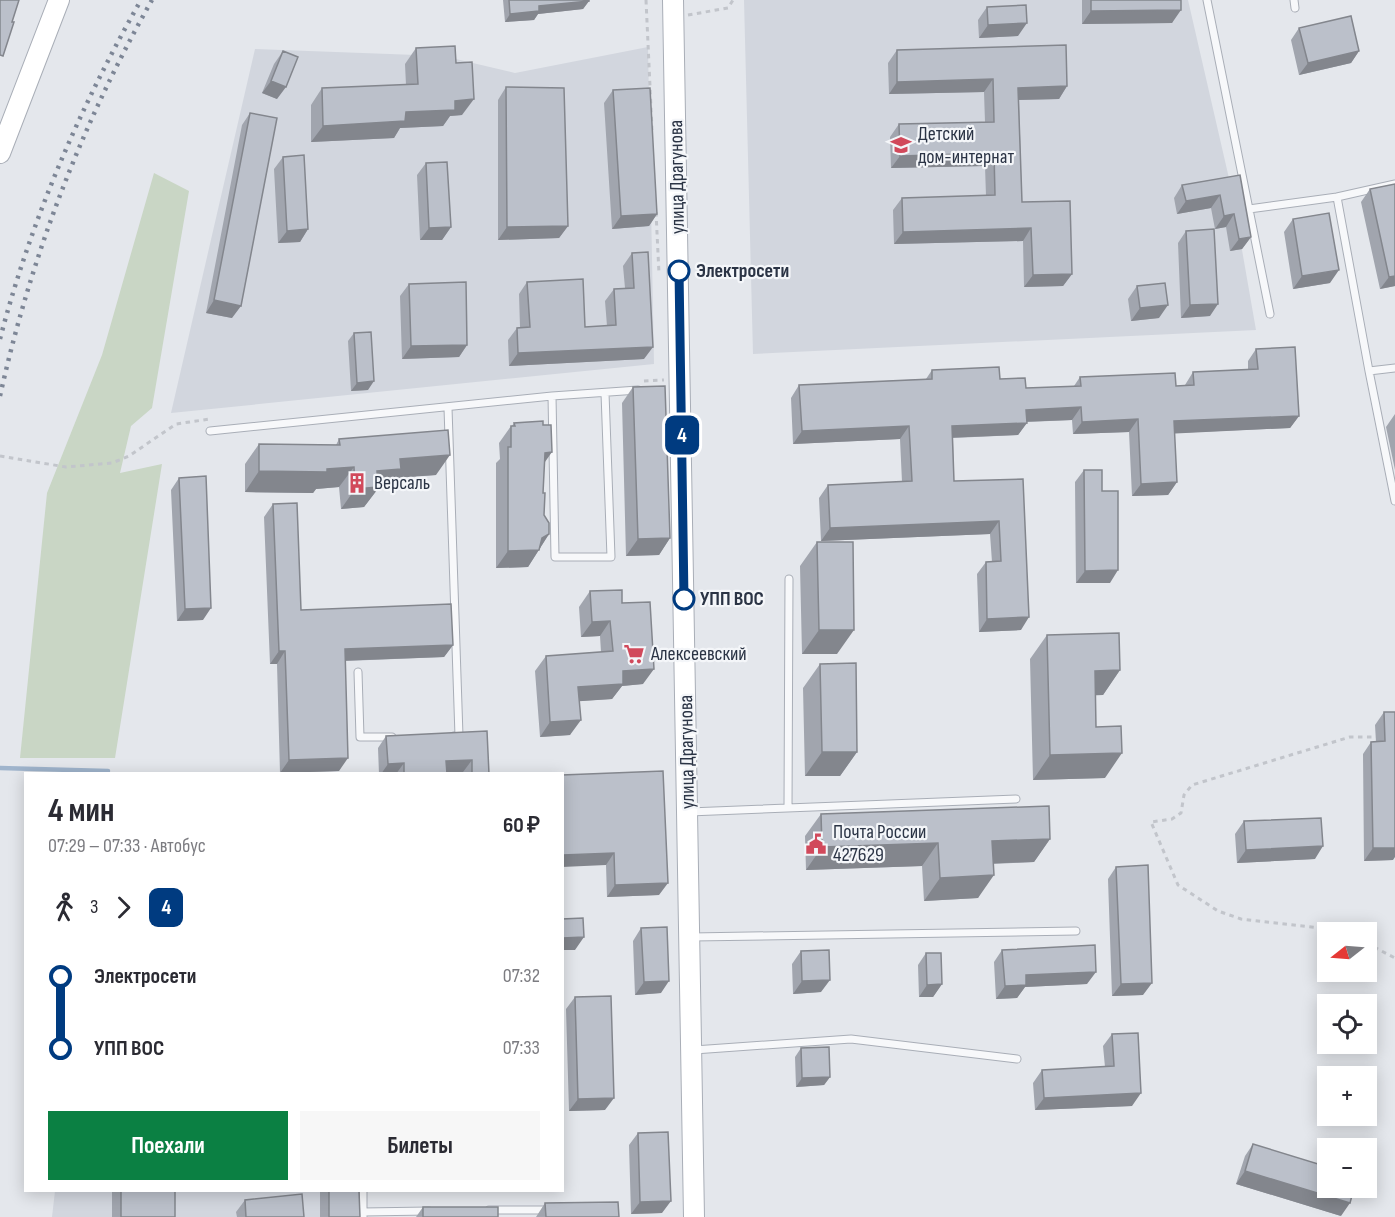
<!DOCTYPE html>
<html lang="ru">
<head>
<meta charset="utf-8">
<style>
  :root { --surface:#fff; --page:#f7f7f7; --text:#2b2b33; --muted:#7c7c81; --accent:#0b8043 }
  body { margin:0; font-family:"Sofia Sans Condensed",sans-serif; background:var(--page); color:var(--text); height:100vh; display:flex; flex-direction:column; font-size:22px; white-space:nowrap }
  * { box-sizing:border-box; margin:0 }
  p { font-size:20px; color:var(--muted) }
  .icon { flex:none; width:33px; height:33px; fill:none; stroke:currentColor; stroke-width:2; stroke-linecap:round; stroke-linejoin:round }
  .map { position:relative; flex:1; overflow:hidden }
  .side { position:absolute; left:24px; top:772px; width:540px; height:420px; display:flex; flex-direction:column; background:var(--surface); border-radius:0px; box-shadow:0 3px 15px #0003 }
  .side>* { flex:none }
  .badge { padding:0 12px; border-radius:9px; font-size:21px; line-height:39px }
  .needle { width:39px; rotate:253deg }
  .tools { position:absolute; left:1317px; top:922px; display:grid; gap:12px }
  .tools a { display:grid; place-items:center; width:60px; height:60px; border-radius:0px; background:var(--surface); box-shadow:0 3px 15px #0003; font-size:30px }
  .map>.badge { position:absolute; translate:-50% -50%; box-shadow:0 0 0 3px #fff }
  .legs { display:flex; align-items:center; gap:9px; height:66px; padding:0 24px; font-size:20px }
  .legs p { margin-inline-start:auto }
  .headline { display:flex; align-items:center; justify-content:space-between; height:102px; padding:0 24px }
  h1 { font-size:33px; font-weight:700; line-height:45px }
  .primary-button { display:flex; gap:12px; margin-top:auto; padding:12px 24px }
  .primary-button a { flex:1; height:69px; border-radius:0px; background:var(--accent); color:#fff; font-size:24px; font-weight:700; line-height:69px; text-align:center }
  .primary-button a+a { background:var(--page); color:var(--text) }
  ul { padding:0 24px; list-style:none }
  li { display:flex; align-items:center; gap:21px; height:72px; font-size:22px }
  li i { display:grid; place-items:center; width:9px; height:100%; margin:0 8px; background:currentColor }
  li i::after { content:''; width:15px; height:15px; margin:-8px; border:4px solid; border-radius:50%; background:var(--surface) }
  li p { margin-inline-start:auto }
  li:first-child i { background:linear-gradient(#0000 50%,currentColor 0) }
  li:last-child i { background:linear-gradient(currentColor 50%,#0000 0) }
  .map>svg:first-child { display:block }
</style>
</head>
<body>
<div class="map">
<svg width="1395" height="1217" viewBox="0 0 1395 1217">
  <rect width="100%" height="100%" fill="#e4e7ec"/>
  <path fill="#d2d6de" d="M744,0H1188L1231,187L1256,330L753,354Z
    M648,47L654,364L171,413L255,49L443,56L515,73Z
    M55,1191H350L351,1217H52Z"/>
  <path fill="#c9d6c5" d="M154,173L189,191L152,408L131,426L120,473L162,464L115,758H20L47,493L102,355Z"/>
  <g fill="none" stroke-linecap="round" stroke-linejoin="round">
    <path stroke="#9fb4cc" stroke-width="4.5" d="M0,768L108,771"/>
    <g stroke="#a9aeb7" stroke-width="9">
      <path id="service" d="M1207,0L1270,314
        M1294,0L1295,8
        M1337,197L1395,184
        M1249,209L1337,197L1369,371L1395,368
        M1369,371L1395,501
        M552,396L555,557H611L605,393
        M448,408L459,736H454
        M210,431L552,396L638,390
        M358,672L360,737H392
        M788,808L789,579
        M689,812L1016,799
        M692,937L1076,931
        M694,1050L851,1039L1017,1059
        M363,1191V1217
        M489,1210H549
        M363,1212L429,1211"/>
    </g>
    <g stroke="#a9aeb7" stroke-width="22">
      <path id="secondary" d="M673,0L694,1217
        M0,153L59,0"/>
    </g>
    <path stroke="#c2c5cb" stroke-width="3" stroke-dasharray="4.5 4.5" stroke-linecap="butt" d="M646,0L652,130
      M688,15L728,8L733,0
      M656,212L659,274
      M644,381L664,380
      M0,456L66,467L112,463L129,456L176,424L210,419
      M1340,933L1328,929L1241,919L1218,911L1178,885L1151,822L1172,819L1181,813L1184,795L1192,785L1350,737H1377
      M1366,943L1395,958"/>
    <use href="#service" stroke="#f7f8fa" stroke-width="7"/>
    <use href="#secondary" stroke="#fff" stroke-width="20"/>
    <path stroke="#7d8696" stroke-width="4.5" stroke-dasharray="3 6" stroke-linecap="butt" d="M0,339C31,220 80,107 141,0
      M0,396C31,257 81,125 152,0"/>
  </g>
  <path fill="#a1a5ae" d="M503,0H589V1L583,9L538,14L534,20L505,22Z
    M1082,0H1181L1172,23L1082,24Z
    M987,7L1018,36L979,38L978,20Z
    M1299,28L1359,51L1351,63L1299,75L1291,40Z
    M416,48L456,63L462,115L450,116L443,126L400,128L394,138L311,142V105L322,88L406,85L405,64Z
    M897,50L1067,86L1059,99L1019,100L1022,202L1072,274L1063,286L1024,287L1023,241L894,244L893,210L902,198L986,196L985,166L891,168L890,137L899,124L985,122L984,92L889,94L888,63Z
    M283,51L277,99L262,93L274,64Z
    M506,87L568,226L559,238L498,240V100Z
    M613,90L657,214L649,226L612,229L604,103Z
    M250,113L232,318L206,313L242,125Z
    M283,157L308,229L300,242L278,243L274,169Z
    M426,163L451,227L442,240H420L417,175Z
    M1240,175L1251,237L1242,249L1230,251L1226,227L1215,229L1211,208L1177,214L1174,198L1182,185Z
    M1395,184V286L1380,289L1361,202L1370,189Z
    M1293,219L1330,283L1293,289L1284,232Z
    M1186,231L1210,316L1181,318L1178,243Z
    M632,253L644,359L509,366L508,340L517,328L520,327L519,294L527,282L585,327L607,326L605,301L614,289L625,288L623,266Z
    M409,284L467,345L459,357L402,359L400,296Z
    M1137,286L1159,318L1131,321L1128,299Z
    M354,333L368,390L351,391L348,341Z
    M1256,349L1299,416L1290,428L1174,433L1177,482L1168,495L1132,496L1129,432L1073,434L1072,420L1027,422L1018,435L953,438L954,481L1023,479L1021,630L979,632L977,574L986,562H992L990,534L821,541L819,498L828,485L902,482L900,439L793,444L791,398L799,385L926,379L932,370L1000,379L1026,388L1074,386L1080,377L1176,386L1185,385L1193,372L1248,369V361Z
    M633,387L670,538L659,555L626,556L622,403Z
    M1395,414V470L1386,427Z
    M514,423L544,463L543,493L544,515L549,534L528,567L496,568V463L500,459L499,443L511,426H512Z
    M339,439L436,475L395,478L387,489L377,490L364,507L341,509L339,487L316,489L313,493L245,492V464L259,444L336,445Z
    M1084,470L1102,491L1110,583H1076L1075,482Z
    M179,478L203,620L177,621L171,490Z
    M273,504L301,610L453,645L444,657L345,661L339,771L280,773L277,664H270L264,517Z
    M817,542L837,654H802L800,566Z
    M590,591L622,603L643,684L622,686L612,699L579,701L570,735L540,737L535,671L546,656L601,652L600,636L581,637L579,607Z
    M1047,635L1120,670L1103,695H1095L1096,727L1105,778L1033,780L1030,659Z
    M820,664L857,752L840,776H805L803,688Z
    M1384,712L1393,860L1364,861L1363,754L1371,742H1376L1375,725Z
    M487,731L489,774H463V772L447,773V774H379L378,748L386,736Z
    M562,775L659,895L607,897L606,865Z
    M821,814L1050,839L1034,862L993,864L978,898L924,901L922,866L806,870L805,836Z
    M1244,821L1315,859L1237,863L1235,834Z
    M1116,867L1143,995L1112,996L1108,879Z
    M641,928L661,993L635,995L633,941Z
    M1002,950L1087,984L1025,987L1017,998L996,999L994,962Z
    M801,951L821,992L793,994L792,964Z
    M926,953L942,984L933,997H919L918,965Z
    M575,997L605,1110L569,1111L566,1009Z
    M1112,1034L1132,1106L1035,1110L1033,1083L1042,1070L1105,1067L1103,1046Z
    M801,1048L830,1077L824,1085L796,1087L795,1057Z
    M638,1133L662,1213L631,1214L629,1145Z
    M1253,1144L1341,1216L1236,1184L1245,1156Z
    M112,1191H175V1217H112Z
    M320,1191H359L360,1217H320Z
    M245,1200L304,1217H237L236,1212Z
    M545,1203L619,1217H536Z
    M423,1207V1217H416Z"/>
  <path fill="#83868d" d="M589,1L583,9L538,14L534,20L505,22L510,14L539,6Z
    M1181,10L1172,23L1082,24L1091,11Z
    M1027,23L1018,36L979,38L988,25Z
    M1359,51L1351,63L1299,75L1308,63Z
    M993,79L984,92L889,94L897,82Z
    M271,81L286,87L277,99L262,93Z
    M1067,86L1059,99L1010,100L1018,88Z
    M474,99L462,115L450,116L443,126L400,128L394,138L311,142L323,126L406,112L455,101Z
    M994,153L985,166L891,168L900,156Z
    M1220,195L1211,208L1177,214L1186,201Z
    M657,214L649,226L612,229L621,216Z
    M1234,214L1226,227L1215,229L1224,216Z
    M568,226L559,238L498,240L507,227Z
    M451,227L442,240H420L429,228Z
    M1031,228L1023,241L894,244L903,232Z
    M308,229L300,242L278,243L287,231Z
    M1251,237L1242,249L1230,251L1239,239Z
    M1339,270L1330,283L1293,289L1302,276Z
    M1072,274L1063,286L1024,287L1033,275Z
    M1395,276V286L1380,289L1389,277Z
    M214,300L241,306L232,318L206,313Z
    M1218,304L1210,316L1181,318L1190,305Z
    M1168,305L1159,318L1131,321L1140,308Z
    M467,345L459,357L402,359L411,346Z
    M653,347L644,359L509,366L518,353Z
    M374,381L368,390L351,391L357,383Z
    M1081,407L1072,420L1017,422L1026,410Z
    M1299,416L1290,428L1165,434L1174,421Z
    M1138,419L1129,432L1073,434L1082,422Z
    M1027,423L1018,435L943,438L952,426Z
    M909,426L900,439L793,444L802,431Z
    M552,452L540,469L545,453Z
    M450,455L436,475L395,478L387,489L377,490L364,507L341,509L355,489L377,471L400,459Z
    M354,467L339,487L316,489L313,493L245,492L259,471L327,469Z
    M1177,482L1168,495L1132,496L1141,484Z
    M999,521L990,534L821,541L830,528Z
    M549,534L528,567L496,568L508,551L542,538Z
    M670,538L659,555L626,556L638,539Z
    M1118,570L1110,583H1076L1085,571Z
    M211,608L203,620L177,621L185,609Z
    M1029,617L1021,630L979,632L987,619Z
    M610,621L600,636L581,637L592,622Z
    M819,630H854L837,654H802Z
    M453,645L444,657L336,661L345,649Z
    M279,651H285L277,664H270Z
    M654,669L643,684L622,686L612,699L568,702L578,687L623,671Z
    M1120,670L1103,695L1078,696L1095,671Z
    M581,720L570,735L540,737L550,722Z
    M822,752H857L840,776H805Z
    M1122,753L1105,778L1033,780L1050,755Z
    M348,758L339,771L280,773L289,760Z
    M472,760L463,772L438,774L446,761Z
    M404,763L396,774H381L388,764Z
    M1050,839L1034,862L976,864L992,841Z
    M938,843L922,866L806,870L822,847Z
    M1323,846L1315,859L1237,863L1246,850Z
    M1373,848H1395V857L1393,860L1364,861Z
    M614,853L606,865L562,867V855Z
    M994,875L978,898L924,901L940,878Z
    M668,883L659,895L607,897L615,885Z
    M584,937L575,950H562V938Z
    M1096,972L1087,984L1025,987L1017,998L996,999L1005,986L1026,975Z
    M830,980L821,992L793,994L802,981Z
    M669,981L661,993L635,995L644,982Z
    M1152,983L1143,995L1112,996L1121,984Z
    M942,984L933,997H919L927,985Z
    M830,1077L824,1085L796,1087L802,1078Z
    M1141,1093L1132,1106L1035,1110L1044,1098Z
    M614,1098L605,1110L569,1111L578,1099Z
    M1245,1171L1350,1203L1341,1216L1236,1184Z
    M671,1201L662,1213L631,1214L640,1202Z"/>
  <path fill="#bbc0ca" stroke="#83868d" stroke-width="1.5" d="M0,0H19L12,22H14L3,56L0,55Z
    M509,0H589V1L539,6V11L510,14Z
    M1091,0H1181V10L1091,11Z
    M1026,5L1027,23L988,25L987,7Z
    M1351,16L1359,51L1308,63L1299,28Z
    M1066,45L1067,86L1018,88L1022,202L1070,201L1072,274L1033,275L1031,228L903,232L902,198L995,195L994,153L900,156L899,124L994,122L993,79L897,82V50Z
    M455,46L456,63L472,62L474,99L455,101V110L406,112L405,121L323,126L322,88L418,84L416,48Z
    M283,51L298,57L286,87L271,81Z
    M506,87L564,88L568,226L507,227Z
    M650,88L657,214L621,216L613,90Z
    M250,113L277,118L241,306L214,300Z
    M304,155L308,229L287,231L283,157Z
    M447,162L451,227L429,228L426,163Z
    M1240,175L1251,237L1239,239L1234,214L1224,216L1220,195L1186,201L1182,185Z
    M1395,184V276L1389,277L1370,189Z
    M1329,213L1339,270L1302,276L1293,219Z
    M1214,229L1218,304L1190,305L1186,231Z
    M648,252L653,347L518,353L517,328L530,327L527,282L583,279L585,327L616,325L614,289L634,288L632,253Z
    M466,282L467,345L411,346L409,284Z
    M1165,283L1168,305L1140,308L1137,286Z
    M371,332L374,381L357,383L354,333Z
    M1295,347L1299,416L1174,421L1177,482L1141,484L1138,419L1082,422L1081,407L1026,410L1027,423L952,426L954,481L1023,479L1029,617L987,619L986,562L1001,561L999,521L830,528L828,485L912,481L909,426L802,431L799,385L932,379V370L999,367L1000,379L1025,378L1026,388L1081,386L1080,377L1175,373L1176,386L1194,385L1193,372L1258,369L1256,349Z
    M665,386L670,538L638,539L633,387Z
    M543,421V425H551L552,452L545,453L543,493H545L544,515L549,523V534L542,538L539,550L508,551V447H511V426H515L514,423Z
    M448,430L450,455L400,459L401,469L377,471L378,487L355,489L354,467L327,469V472L259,471V444L340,445L339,439Z
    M1084,470H1102V491H1118V570L1085,571Z
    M206,476L211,608L185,609L179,478Z
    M297,503L301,610L451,604L453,645L345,649L348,758L289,760L285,651H279L273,504Z
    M817,542H853L854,630H819Z
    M622,590V603L650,602L654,669L623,671V684L578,687L581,720L550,722L546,656L613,651L610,621L592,622L590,591Z
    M1119,633L1120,670L1095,671L1096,727L1121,726L1122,753L1050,755L1047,635Z
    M856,663L857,752H822L820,664Z
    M1384,712H1395V848H1373L1371,742L1385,741Z
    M487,731L489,774H472V760L446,761L447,774H404V763L388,764L386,736Z
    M663,771L668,883L615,885L614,853L562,855V775Z
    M1049,806L1050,839L992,841L994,875L940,878L938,843L822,847L821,814Z
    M1321,818L1323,846L1246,850L1244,821Z
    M1148,865L1152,983L1121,984L1116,867Z
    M583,918L584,937L562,938V919Z
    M667,927L669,981L644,982L641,928Z
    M1095,945L1096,972L1026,975V985L1005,986L1002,950Z
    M829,950L830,980L802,981L801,951Z
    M926,953H941L942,984L927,985Z
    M611,996L614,1098L578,1099L575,997Z
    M1138,1033L1141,1093L1044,1098L1042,1070L1114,1066L1112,1034Z
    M829,1047L830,1077L802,1078L801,1048Z
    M668,1132L671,1201L640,1202L638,1133Z
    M1253,1144L1328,1167V1188H1354L1350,1203L1245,1171Z
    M121,1191H175V1217H121Z
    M329,1191H359L360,1217H329Z
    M302,1194L304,1217H246L245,1200Z
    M618,1202L619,1217H546L545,1203Z
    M423,1207H498V1217H423Z"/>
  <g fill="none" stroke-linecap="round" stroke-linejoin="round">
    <g stroke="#fff" stroke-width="14">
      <path id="line-1" d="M679,271L684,599"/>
    </g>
    <use href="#line-1" stroke="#003b80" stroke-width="9"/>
  </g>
  <defs>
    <g id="school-bare" transform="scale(1.62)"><path d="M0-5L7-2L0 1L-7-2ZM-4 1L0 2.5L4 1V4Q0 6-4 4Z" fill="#d1495b" stroke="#f4f6f9" stroke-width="2.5" paint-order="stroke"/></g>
    <g id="building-bare" transform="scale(1.62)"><path d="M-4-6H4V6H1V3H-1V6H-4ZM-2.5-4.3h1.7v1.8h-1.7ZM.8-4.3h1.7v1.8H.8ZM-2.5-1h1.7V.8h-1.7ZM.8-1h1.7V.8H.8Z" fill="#d1495b" stroke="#f4f6f9" stroke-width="2.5" paint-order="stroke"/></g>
    <g id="supermarket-bare" transform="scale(1.62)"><path d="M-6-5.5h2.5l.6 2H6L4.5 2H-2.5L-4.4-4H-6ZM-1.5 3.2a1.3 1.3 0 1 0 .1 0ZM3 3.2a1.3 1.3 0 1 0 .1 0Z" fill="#d1495b" stroke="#f4f6f9" stroke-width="2.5" paint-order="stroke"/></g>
    <g id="civic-bare" transform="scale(1.62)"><path d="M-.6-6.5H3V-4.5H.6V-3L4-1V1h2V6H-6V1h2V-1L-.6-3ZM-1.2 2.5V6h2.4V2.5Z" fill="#d1495b" stroke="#f4f6f9" stroke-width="2.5" paint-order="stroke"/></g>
  </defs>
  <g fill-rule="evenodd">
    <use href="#school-bare" x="901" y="145"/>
    <use href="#building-bare" x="357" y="483"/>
    <use href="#supermarket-bare" x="634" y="654"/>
    <use href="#civic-bare" x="816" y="844"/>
  </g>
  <g fill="#fff" stroke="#003b80" stroke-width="3">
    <circle cx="679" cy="271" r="10"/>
    <circle cx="684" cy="599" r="10"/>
  </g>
  <g text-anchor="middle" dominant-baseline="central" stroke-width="4.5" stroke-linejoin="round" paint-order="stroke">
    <g font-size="20" fill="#2b3445" stroke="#f4f6f9" text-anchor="start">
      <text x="918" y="134">Детский<tspan x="918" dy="23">дом-интернат</tspan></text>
      <text x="374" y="483">Версаль</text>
      <text x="651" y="654">Алексеевский</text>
      <text x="833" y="832">Почта России<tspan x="833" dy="23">427629</tspan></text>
    </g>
    <g font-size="20" fill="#2b3445" stroke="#f4f6f9">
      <text transform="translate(677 177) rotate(-91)">улица Драгунова</text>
      <text transform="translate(687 752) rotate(-91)">улица Драгунова</text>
    </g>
    <g font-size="20" font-weight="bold" fill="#2b3445" stroke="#f4f6f9" text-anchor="start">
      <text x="696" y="271">Электросети</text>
      <text x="700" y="599">УПП ВОС</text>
    </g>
  </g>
</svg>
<div class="tools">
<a><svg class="needle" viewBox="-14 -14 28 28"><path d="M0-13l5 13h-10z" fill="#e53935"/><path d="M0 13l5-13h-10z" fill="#7c7c81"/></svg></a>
<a><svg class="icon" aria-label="locate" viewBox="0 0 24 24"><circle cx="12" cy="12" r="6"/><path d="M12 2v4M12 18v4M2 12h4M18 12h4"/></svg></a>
<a>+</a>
<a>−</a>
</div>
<b class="badge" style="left:682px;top:435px;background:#003b80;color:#fff">4</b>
<section class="side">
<div class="headline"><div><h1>4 мин</h1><p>07:29 – 07:33 · Автобус</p></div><b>60 ₽</b></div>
<div class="legs"><svg class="icon" aria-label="walk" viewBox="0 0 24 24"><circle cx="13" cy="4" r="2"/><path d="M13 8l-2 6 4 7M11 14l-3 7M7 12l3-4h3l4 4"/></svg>3<svg class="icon" aria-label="forward" viewBox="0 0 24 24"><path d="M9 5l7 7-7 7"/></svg><b class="badge" style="background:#003b80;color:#fff">4</b></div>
<ul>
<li><i style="color:#003b80"></i><b>Электросети</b><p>07:32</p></li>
<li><i style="color:#003b80"></i><b>УПП ВОС</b><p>07:33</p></li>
</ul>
<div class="primary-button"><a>Поехали</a><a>Билеты</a></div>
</section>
</div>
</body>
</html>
